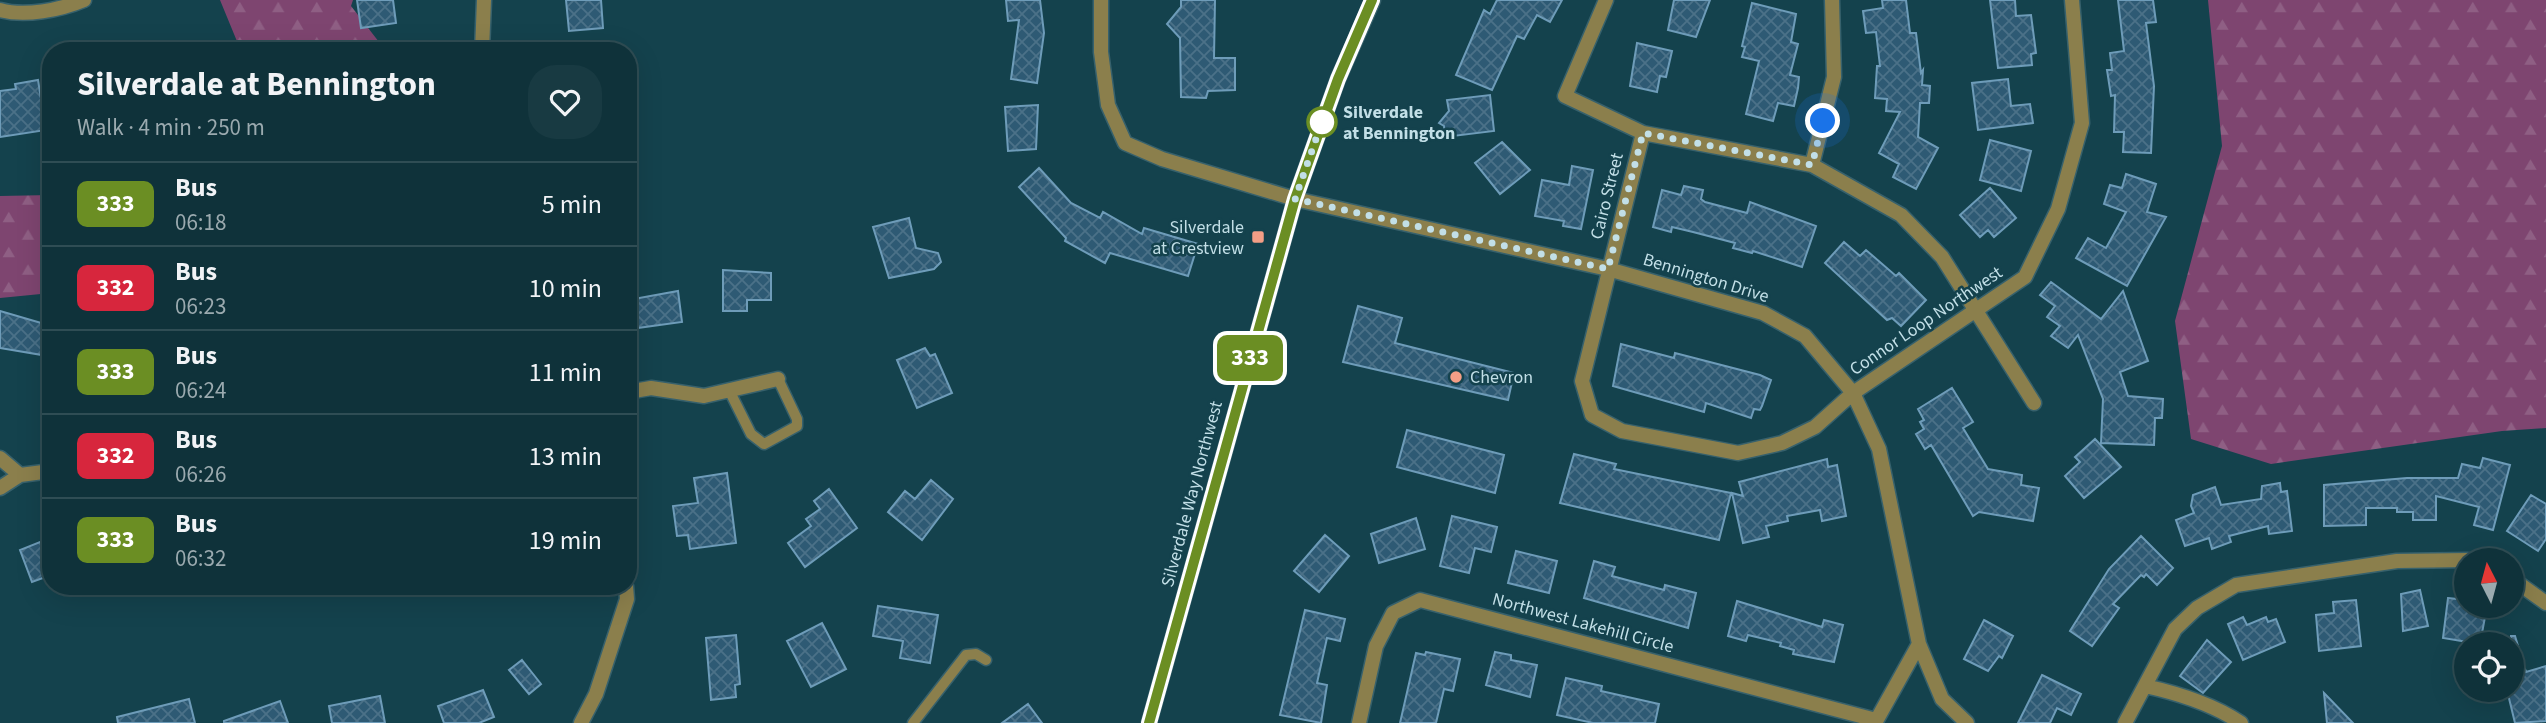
<!DOCTYPE html>
<html lang="en">
<head>
<meta charset="utf-8">
<style>
  :root { --surface:#0f323a; --page:#183a42; --text:#f1f3f6; --muted:#9baaaf; --line:#2f4d54 }
  body { margin:0; font-family:"Source Sans 3",sans-serif; background:var(--page); color:var(--text); height:100vh; display:flex; flex-direction:column; font-size:26px; white-space:nowrap }
  * { box-sizing:border-box; margin:0 }
  p { font-size:23px; color:var(--muted) }
  .icon { flex:none; width:38px; height:38px; fill:none; stroke:currentColor; stroke-width:2; stroke-linecap:round; stroke-linejoin:round }
  .map { position:relative; flex:1; overflow:hidden }
  .side { position:absolute; left:42px; top:42px; width:595px; height:553px; display:flex; flex-direction:column; background:var(--surface); border-radius:28px; box-shadow:0 7px 28px #0002,0 0 0 2px var(--line) }
  .side>* { flex:none }
  .badge { padding:0 14px; border-radius:10px; font-size:24px; line-height:46px }
  .needle { width:46px; rotate:354deg }
  .tools { position:absolute; left:2454px; top:548px; display:grid; gap:14px }
  .tools a { display:grid; place-items:center; width:70px; height:70px; border-radius:50%; background:var(--surface); box-shadow:0 7px 28px #0002,0 0 0 2px var(--line); font-size:35px }
  .you { position:absolute; width:35px; height:35px; margin:-18px; border:5px solid #fff; border-radius:50%; background:#1a73e8; box-shadow:0 0 0 10px #1a73e833 }
  .map>.badge { position:absolute; translate:-50% -50%; box-shadow:0 0 0 4px #fff }
  .round { display:grid; place-items:center; flex:none; width:74px; height:74px; border-radius:28px; background:var(--page) }
  .head { display:flex; align-items:center; justify-content:space-between; height:119px; padding:0 35px }
  h1 { font-size:33px; font-weight:700; line-height:52px }
  ul { padding:0; list-style:none }
  li { display:flex; align-items:center; gap:21px; height:84px; padding:0 35px; border-top:2px solid var(--line) }
  li div { flex:1 }
  li b { display:block; font-size:26px }
  li em { font-style:normal }
  li .badge { min-width:77px; font-weight:700; text-align:center }
  .map>svg:first-child { display:block }
</style>
</head>
<body>
<div class="map">
<svg width="2546" height="723" viewBox="0 0 2546 723">
  <defs>
    <pattern id="forest-firs" width="22" height="20" patternUnits="userSpaceOnUse" patternTransform="scale(1.75)"><rect width="22" height="20" fill="#7e4570"/><path d="M5 1l3.5 6h-7zM16 11l3.5 6h-7z" fill="#8f5f84"/></pattern>
    <pattern id="building-cross-hatch" width="8" height="8" patternUnits="userSpaceOnUse" patternTransform="scale(1.75)"><rect width="8" height="8" fill="#2e5a74"/><path d="M0 0l8 8M0 8l8-8" fill="none" stroke="#4b7188"/></pattern>
  </defs>
  <rect width="100%" height="100%" fill="#14424d"/>
  <path fill="url(#forest-firs)" d="M220,0H353L351,6L379,42L370,51H241Z
    M2208,0H2546V428L2502,431L2271,464L2191,439L2175,321L2222,146Z
    M51,195V293L0,298V196Z"/>
  <path fill="url(#building-cross-hatch)" stroke="#6e9cb9" stroke-width="2" d="M357,0H393L396,23L361,28Z
    M566,0H601L603,28L569,31Z
    M1006,0H1040L1044,33L1037,83L1011,79L1019,20L1008,21Z
    M1181,0H1215L1214,58H1235V90L1208,91L1206,98L1181,97L1180,38L1167,24L1181,7Z
    M1497,0H1562L1550,22L1537,15L1524,39L1517,36L1492,90L1456,75L1484,10L1490,14Z
    M1674,0H1710L1696,37L1668,30Z
    M1882,0H1906L1910,33H1916L1921,73L1923,70L1922,85L1930,86L1929,103H1920L1918,137L1938,148L1916,189L1893,177L1899,164L1879,153L1900,112L1886,111L1887,99L1875,98L1877,66H1880L1876,32L1866,33L1863,11L1883,8Z
    M1990,0H2015L2016,16L2031,15L2036,53L2031,54L2032,65L1998,68Z
    M2118,0H2153L2156,22L2146,23L2154,86L2151,153L2123,152L2124,132H2114L2115,95L2111,96L2107,70H2112L2110,53L2124,51Z
    M1752,3L1796,14L1791,42L1798,44L1790,75L1799,77L1798,88L1794,106L1778,103L1773,121L1746,114L1759,61L1742,57L1745,47L1742,46Z
    M1637,43L1672,51L1666,77L1660,76L1657,92L1630,86Z
    M2008,79L2011,106L2030,104L2033,123L1978,130L1972,83Z
    M38,80L46,130L0,137V91L16,89L15,84Z
    M1490,95L1494,131L1445,137L1444,126L1439,123L1449,111L1447,100Z
    M1038,105L1036,149L1008,151L1005,107Z
    M1990,140L2031,151L2021,191L1980,180Z
    M1502,142L1530,170L1500,194L1475,163Z
    M1572,166L1593,170L1581,229L1563,226L1564,221L1535,216L1542,180L1569,185Z
    M1039,168L1071,203L1100,218L1103,212L1142,234L1144,228L1198,244L1188,276L1110,253L1105,263L1065,241L1066,238L1019,187Z
    M2126,174L2156,184L2147,212L2166,217L2127,286L2076,258L2088,238L2106,248L2126,212L2104,204L2110,185L2122,188Z
    M1684,186L1703,190L1701,199L1705,202L1747,213L1750,202L1816,226L1802,267L1753,251L1752,253L1733,248L1735,243L1693,232L1672,227L1671,232L1653,227L1662,190L1681,195Z
    M1990,188L2016,218L1994,237L1988,230L1980,237L1960,215Z
    M909,218L916,248L938,253L941,262L934,269L889,278L873,227Z
    M1844,242L1860,256L1866,250L1896,276L1899,273L1926,300L1901,326L1892,318L1887,320L1825,263Z
    M723,270L771,273V300H747V311H723Z
    M2051,282L2101,319L2123,291L2148,361L2120,372L2128,396L2163,399L2162,418H2155L2154,445L2101,443L2103,399L2078,335L2068,348L2051,336L2060,326L2047,317L2055,306L2040,295Z
    M678,291L682,322L630,329L628,300Z
    M1358,306L1402,318L1395,343L1514,373L1508,400L1343,362Z
    M0,311L48,325L42,355L0,348Z
    M1621,344L1674,358L1675,353L1760,375L1771,380L1762,406L1760,410L1754,409L1751,418L1706,403L1704,412L1613,386Z
    M925,348L930,356L935,354L952,393L917,408L897,360Z
    M1952,388L1973,422L1963,428L1988,469L2022,475L2021,485L2039,488L2033,521L1979,512L1973,516L1931,445L1925,449L1916,434L1924,429L1920,422L1924,420L1918,409Z
    M1407,430L1504,455L1495,493L1397,467Z
    M2095,439L2121,467L2084,498L2065,476L2080,462L2075,457Z
    M1574,454L1616,464L1614,469L1731,493L1719,540L1560,503Z
    M2483,458L2510,465L2493,530L2474,525L2479,507L2436,496V520H2413V512H2397V508H2366V525L2324,526V485L2407,478H2458L2462,464L2480,468Z
    M1827,459L1828,467L1837,465L1846,516L1822,521L1820,510L1787,516L1788,521L1766,526L1769,537L1743,543L1732,493L1743,496L1739,482Z
    M727,473L736,543L690,549L688,535L677,536L673,506L698,503L694,478Z
    M931,480L953,499L922,540L888,512L905,491L915,499Z
    M2280,483L2281,492L2287,491L2292,531L2269,534L2268,526L2229,536L2231,542L2212,549L2209,538L2185,546L2176,520L2194,513L2191,506L2193,495L2215,487L2221,505L2261,499L2262,486Z
    M829,489L857,528L805,567L788,543L811,526L806,519L820,509L814,501Z
    M2531,495L2546,504V539L2538,551L2507,531Z
    M1452,516L1497,527L1491,552L1475,548L1469,573L1440,566Z
    M1416,518L1425,549L1379,563L1371,534Z
    M1325,535L1349,556L1319,592L1294,571Z
    M2141,536L2173,568L2157,585L2146,574L2144,577L2141,575L2113,604L2119,608L2092,646L2070,631L2109,569Z
    M45,540L46,543L51,541V575L32,582L20,550Z
    M1516,551L1557,561L1549,593L1508,583Z
    M1594,561L1615,567L1612,576L1664,590L1665,585L1696,593L1688,628L1584,598Z
    M2420,590L2428,626L2403,631L2401,594Z
    M2448,598L2466,600V606H2487L2480,644L2443,638Z
    M2356,600L2361,646L2319,651L2316,615L2334,613L2333,602Z
    M1737,601L1822,627L1824,620L1843,625L1834,662L1793,654L1794,650L1780,646L1781,643L1748,635L1746,641L1728,636Z
    M878,606L938,615L930,663L900,658L903,641L873,636Z
    M1305,610L1345,619L1340,641L1327,638L1317,683L1327,685L1321,723L1280,715Z
    M2243,617L2247,625L2266,617L2268,622L2276,619L2285,642L2243,660L2228,624Z
    M1984,620L2013,636L2002,658L1999,656L1988,671L1964,659Z
    M822,623L846,669L811,687L787,641Z
    M736,635L740,684L735,685L736,697L711,700L706,638Z
    M2511,636H2515L2526,672L2546,666V721L2515,723L2507,690H2511Z
    M2207,640L2231,662L2203,693L2180,676Z
    M1426,652L1460,659L1453,691L1444,689L1436,723H1400L1416,653L1425,655Z
    M1495,652L1511,655V660L1537,665L1530,697L1486,685Z
    M522,660L541,684L529,694L509,670Z
    M2042,675L2081,694L2071,715L2057,708L2050,723H2018Z
    M1566,678L1602,686L1601,691L1659,704L1655,723H1593L1557,715Z
    M483,690L494,717L479,723H444L438,706Z
    M2324,693L2353,723H2327Z
    M380,696L385,723H332L329,706Z
    M189,699L195,723H118L117,717Z
    M280,701L288,723H224V721Z
    M1028,704L1042,723H1002Z"/>
  <g fill="none" stroke-linecap="round" stroke-linejoin="round">
    <g stroke="#37616c" stroke-width="13">
      <path id="lane" d="M729,390L751,434L764,444L797,426V419L778,379
        M913,723L966,655L976,654L986,660"/>
    </g>
    <g stroke="#37616c" stroke-width="17">
      <path id="street" d="M1101,0V52L1108,105L1125,143L1162,159L1295,199L1608,269L1763,313L1805,336L1853,393L1879,449L1919,644L1942,699L1967,723
        M1606,0L1565,96L1643,133L1812,165L1901,215L1942,257L2034,403
        M0,10C25,17 60,10 84,0
        M482,51L484,0
        M1643,133L1582,381L1592,415L1622,431L1738,453L1782,443L1815,427L1853,393L2025,277L2058,209L2082,123L2072,0
        M1812,165L1834,77L1832,0
        M628,392L651,388L704,396L778,379
        M0,458L20,475
        M0,488L20,475L51,471
        M2511,578L2546,603
        M2145,686C2177,693 2214,705 2241,723
        M581,723L596,694L627,599L626,586
        M1359,723L1376,646L1393,613L1420,600L1876,720
        M1875,723L1919,644
        M2125,723L2175,629L2197,608L2236,585L2397,561L2468,560"/>
    </g>
    <g stroke="#37616c" stroke-width="17">
      <path id="secondary" d="M1149,723L1295,199L1338,79L1373,0"/>
    </g>
    <use href="#lane" stroke="#8b7f4c" stroke-width="10"/>
    <use href="#street" stroke="#8b7f4c" stroke-width="14"/>
    <use href="#secondary" stroke="#b8a54f" stroke-width="14"/>
  </g>
  <g fill="none" stroke-linecap="round" stroke-linejoin="round">
    <g stroke="#fff" stroke-width="16">
      <path id="line" d="M1149,723L1295,199L1338,79L1372,0"/>
    </g>
    <use href="#line" stroke="#6b8e23" stroke-width="10"/>
    <path stroke="#c2dfe7" stroke-width="7" stroke-dasharray="0 12.6" d="M1322,122L1323,119L1295,199L1608,269L1643,133L1812,165L1823,121"/>
  </g>
  <circle fill="#fff" stroke="#6b8e23" stroke-width="3.5" cx="1322" cy="122" r="14"/>
  <g fill="#f49e86" stroke="#14424d" stroke-width="2.5">
    <rect x="1251" y="230" width="14" height="14" rx="3.5"/>
    <circle cx="1456" cy="377" r="7"/>
  </g>
  <g text-anchor="middle" dominant-baseline="central" stroke-width="5" stroke-linejoin="round" paint-order="stroke">
    <g font-size="18" font-weight="bold" fill="#c2dfe7" stroke="#14424d" text-anchor="start">
      <text x="1343" y="112">Silverdale<tspan x="1343" dy="21">at Bennington</tspan></text>
    </g>
    <g font-size="18" fill="#c2dfe7" stroke="#14424d">
      <text transform="translate(1607 196) rotate(-76)">Cairo Street</text>
      <text transform="translate(1706 278) rotate(17)">Bennington Drive</text>
      <text transform="translate(1926 321) rotate(-34)">Connor Loop Northwest</text>
      <text transform="translate(1192 494) rotate(-75)">Silverdale Way Northwest</text>
      <text transform="translate(1583 623) rotate(15)">Northwest Lakehill Circle</text>
    </g>
    <g font-size="18" fill="#c2dfe7" stroke="#14424d" text-anchor="end">
      <text x="1244" y="227">Silverdale<tspan x="1244" dy="21">at Crestview</tspan></text>
      <text x="1470" y="377" text-anchor="start">Chevron</text>
    </g>
  </g>
</svg>
<div class="tools">
<a><svg class="needle" viewBox="-14 -14 28 28"><path d="M0-13l5 13h-10z" fill="#e53935"/><path d="M0 13l5-13h-10z" fill="#9baaaf"/></svg></a>
<a><svg class="icon" aria-label="locate" viewBox="0 0 24 24"><circle cx="12" cy="12" r="6"/><path d="M12 2v4M12 18v4M2 12h4M18 12h4"/></svg></a>
</div>
<div class="you" style="left:1823px;top:121px"></div>
<b class="badge" style="left:1250px;top:358px;background:#6b8e23;color:#fff">333</b>
<section class="side">
<div class="head"><div><h1>Silverdale at Bennington</h1><p>Walk · 4 min · 250 m</p></div><a class="round"><svg class="icon" aria-label="heart" viewBox="0 0 24 24"><path d="M12 20l-8-8c-3-5 5-10 8-4 3-6 11-1 8 4z"/></svg></a></div>
<ul>
<li><span class="badge" style="background:#6b8e23;color:#fff">333</span><div><b>Bus</b><p>06:18</p></div><em>5 min</em></li>
<li><span class="badge" style="background:#d7263d;color:#fff">332</span><div><b>Bus</b><p>06:23</p></div><em>10 min</em></li>
<li><span class="badge" style="background:#6b8e23;color:#fff">333</span><div><b>Bus</b><p>06:24</p></div><em>11 min</em></li>
<li><span class="badge" style="background:#d7263d;color:#fff">332</span><div><b>Bus</b><p>06:26</p></div><em>13 min</em></li>
<li><span class="badge" style="background:#6b8e23;color:#fff">333</span><div><b>Bus</b><p>06:32</p></div><em>19 min</em></li>
</ul>
</section>
</div>
</body>
</html>
